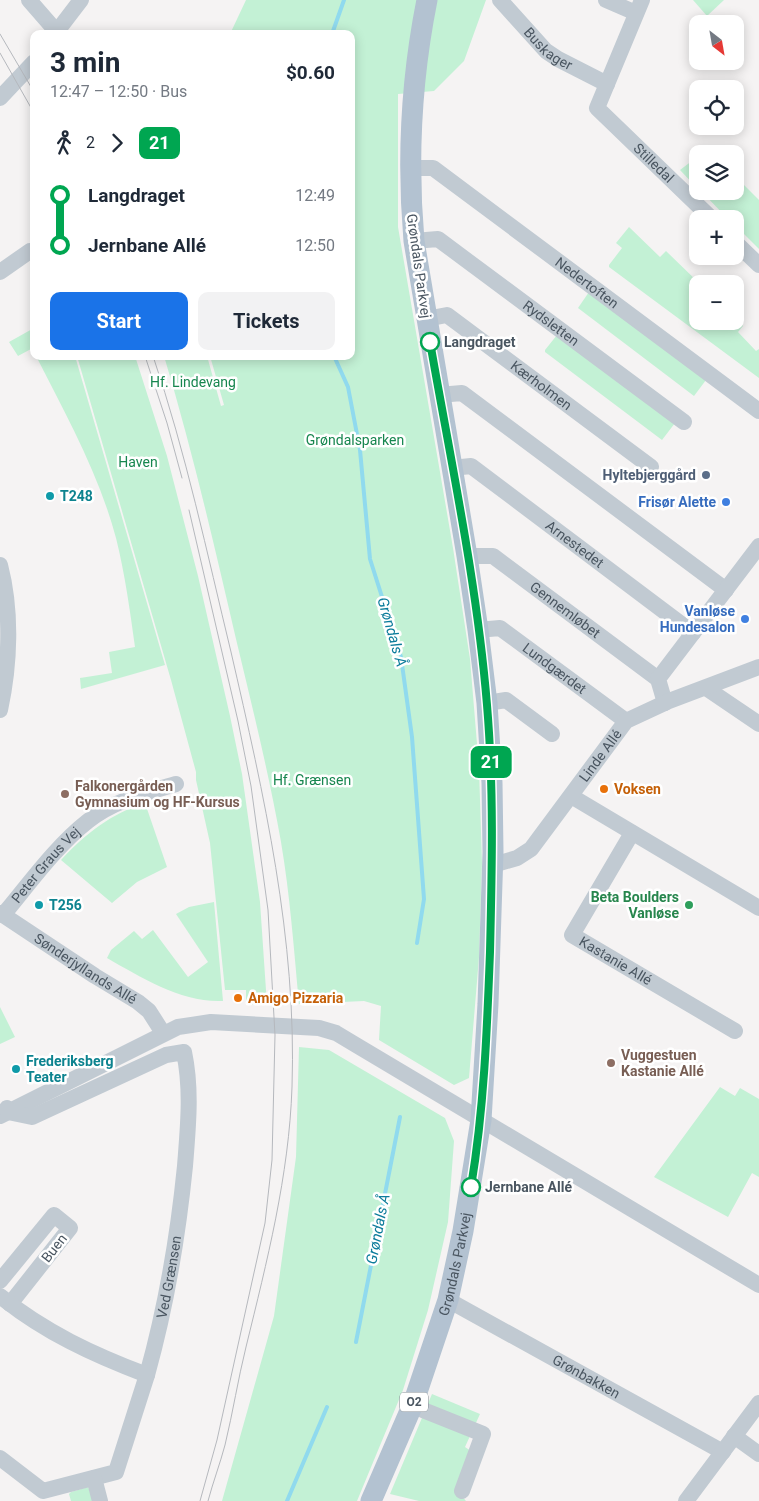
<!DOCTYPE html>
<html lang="en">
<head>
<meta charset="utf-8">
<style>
  :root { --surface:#fff; --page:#f2f2f3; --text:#1f2937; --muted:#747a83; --accent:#1a73e8 }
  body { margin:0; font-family:Roboto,sans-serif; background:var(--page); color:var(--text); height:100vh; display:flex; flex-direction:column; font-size:19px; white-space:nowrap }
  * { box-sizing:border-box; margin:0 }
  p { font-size:16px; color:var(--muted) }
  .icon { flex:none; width:28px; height:28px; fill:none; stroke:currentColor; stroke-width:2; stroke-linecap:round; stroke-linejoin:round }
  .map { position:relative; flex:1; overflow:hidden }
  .sheet { position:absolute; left:30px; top:30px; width:325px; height:330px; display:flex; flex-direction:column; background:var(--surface); border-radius:10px; box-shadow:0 2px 12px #0003 }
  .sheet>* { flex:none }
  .badge { padding:0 10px; border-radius:8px; font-size:18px; line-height:32px }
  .needle { width:32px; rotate:149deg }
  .tools { position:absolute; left:689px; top:15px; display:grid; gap:10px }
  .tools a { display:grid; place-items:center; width:55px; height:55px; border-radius:10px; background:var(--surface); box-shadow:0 2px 12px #0003; font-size:25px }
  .map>.badge { position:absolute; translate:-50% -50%; box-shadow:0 0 0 2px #fff }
  .legs { display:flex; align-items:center; gap:8px; height:55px; padding:0 20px; font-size:16px }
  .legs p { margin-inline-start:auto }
  .overview { display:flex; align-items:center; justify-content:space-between; height:85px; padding:0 20px }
  h1 { font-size:28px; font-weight:700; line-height:38px }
  .cta { display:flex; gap:10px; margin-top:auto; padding:10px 20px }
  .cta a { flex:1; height:58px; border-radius:10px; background:var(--accent); color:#fff; font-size:20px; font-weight:700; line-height:58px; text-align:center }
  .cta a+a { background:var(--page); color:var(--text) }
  ul { padding:0 20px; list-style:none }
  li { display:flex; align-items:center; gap:18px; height:50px; font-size:19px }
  li i { display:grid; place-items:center; width:8px; height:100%; margin:0 6px; background:currentColor }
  li i::after { content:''; width:12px; height:12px; margin:-6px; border:4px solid; border-radius:50%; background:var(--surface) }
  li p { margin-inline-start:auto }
  li:first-child i { background:linear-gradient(#0000 50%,currentColor 0) }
  li:last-child i { background:linear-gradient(currentColor 50%,#0000 0) }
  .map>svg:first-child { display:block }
</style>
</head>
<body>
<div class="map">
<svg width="759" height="1501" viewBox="0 0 759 1501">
  <rect width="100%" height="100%" fill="#f5f3f3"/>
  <path fill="#c3f1d5" d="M246,0H486L464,61L434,91L398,94V227L453,548L470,659L479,768L482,863L479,957L469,1078L454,1085L379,1040L381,1006L364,1001L299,1004C294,950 290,895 281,842C269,774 252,706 236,639C214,544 192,449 164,356H207L221,406L224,405L210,356H351V34H230Z
    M693,0H724L707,16Z
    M697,157V188L680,170Z
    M735,176L759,200V249L735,225V219H728L701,191H735Z
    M629,227L660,257L666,251L700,284H698V321H735V318L743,326L738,332L756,351L759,349V378L609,267V265L622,248L616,243Z
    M589,292L706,380L694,396L578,308Z
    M34,328V353L31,349L18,356L9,342Z
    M557,335L675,423L662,440L545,352V350Z
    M36,356H75L165,665L81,689L80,678L112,673L109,652L135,647C130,611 125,574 116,538C99,474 66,415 36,356Z
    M77,356H135L167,456L198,576L230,716L242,774L260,902L267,1005L246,1004V990H225L210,843L196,780V772L171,680Z
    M145,803L167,867L137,882L112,903L61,860C85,834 112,813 145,803Z
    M214,902L223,1001C182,1003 142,978 107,958L111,950L134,931L142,939L153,930L188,977L208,962L176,914L189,907Z
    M0,1007L15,1037L0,1044Z
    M299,1047L329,1050L445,1118L454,1141L448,1222L428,1310L403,1390L357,1501H222L274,1316L296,1157Z
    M720,1087L735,1096L740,1088L759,1099V1177L752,1173L728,1217L654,1177Z
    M432,1394L480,1414L465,1447L474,1453L460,1494L466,1501H419L390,1494Z
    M88,1487L94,1501H71L69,1494L71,1492Z"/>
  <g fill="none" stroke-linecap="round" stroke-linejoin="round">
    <path stroke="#90daee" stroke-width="4" d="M332,34L344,0
      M334,356L348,387L360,450L370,559L401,657L412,737L424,899L417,943
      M356,1342L400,1117
      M287,1501L327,1407"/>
    <g stroke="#c1cad2" stroke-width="16">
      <path d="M29,0L56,31"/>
      <path id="s1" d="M500,0L546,51L558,59L607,84"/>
      <path d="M606,0L636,13"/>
      <path id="s2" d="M642,0L597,108L712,219"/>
      <path d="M55,34L81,0"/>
      <path d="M0,98L34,62"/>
      <path id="s3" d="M409,168H433L759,411"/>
      <path id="s4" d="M414,241L438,239L684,422"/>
      <path d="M735,242L759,265"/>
      <path d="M0,272L30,251"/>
      <path id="s5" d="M426,319L447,315L651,467"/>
      <path d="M439,395L462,393L726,590"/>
      <path id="s6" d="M452,468L471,466L693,633"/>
      <path id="s7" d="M467,556H493L658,679"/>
      <path d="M0,565C12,611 10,664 0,710"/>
      <path id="s8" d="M478,630L500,628L626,721"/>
      <path d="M706,688L759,724"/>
      <path d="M487,703L506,700L552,734"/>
      <path d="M665,703L658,679L759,546"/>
      <path d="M571,796L759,908"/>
      <path id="s9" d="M632,833L572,935L735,1031"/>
      <path id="s10" d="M493,865L517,858L531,849L626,721L669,701L759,667"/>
      <path id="s11" d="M0,913L95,976L138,1002L149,1011L163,1033"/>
      <path id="s12" d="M3,915C29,884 56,846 88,821C113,801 145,793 176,784"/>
      <path d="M0,1116L178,1027L211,1022L319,1028L336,1033L356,1045L759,1285"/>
      <path d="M0,1281L54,1215L70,1228L10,1304"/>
      <path d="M0,1296C44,1332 94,1355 147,1375"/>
      <path id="s13" d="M448,1300L723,1452"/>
      <path d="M423,1410L483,1434L462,1491"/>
      <path d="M734,1436L759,1454"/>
      <path id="s14" d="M0,1458L43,1491L116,1472C126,1440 137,1407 147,1375C166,1307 178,1236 185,1166C188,1127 192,1090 184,1052L166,1055L32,1117L8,1112L7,1108"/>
      <path d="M94,1478L100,1501"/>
      <path d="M686,1501L759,1403"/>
    </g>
    <path stroke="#b3c2d1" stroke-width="21" id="s15" d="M371,1501L413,1404L448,1300L463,1231L481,1120L488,1004L493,852L492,783L487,703L478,630L467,556L414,241C407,160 411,80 427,0"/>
    <path stroke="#b5b8bd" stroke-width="1" d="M0,34L34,92
      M0,53L34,113
      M145,356L167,423L182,478
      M153,356C186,453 207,553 231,652C264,795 297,939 292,1087C289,1176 267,1261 246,1347C238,1379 233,1412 225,1445C220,1464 213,1482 208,1501
      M189,510L238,721L251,786L268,910L275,1035L272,1160L265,1223L217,1440L200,1501"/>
  </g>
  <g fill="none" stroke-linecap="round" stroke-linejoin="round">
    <g stroke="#fff" stroke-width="11">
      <path id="line-1" d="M430,342C451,462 477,583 487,705C494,788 492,870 490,952C487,1031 484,1109 471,1187"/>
    </g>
    <use href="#line-1" stroke="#00a651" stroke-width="8"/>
  </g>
  <g fill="#fff" stroke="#00a651" stroke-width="2.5">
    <circle cx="430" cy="342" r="9"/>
    <circle cx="471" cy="1187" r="9"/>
  </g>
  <circle fill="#5c6f8a" stroke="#fff" stroke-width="2" cx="706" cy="475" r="5"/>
  <g fill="#0f9aa8" stroke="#fff" stroke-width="2">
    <circle cx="50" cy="496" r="5"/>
    <circle cx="39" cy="905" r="5"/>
    <circle cx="16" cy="1069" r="5"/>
  </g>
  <g fill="#3f7fe0" stroke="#fff" stroke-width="2">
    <circle cx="726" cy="502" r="5"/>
    <circle cx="745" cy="619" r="5"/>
  </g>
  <g fill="#e8710a" stroke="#fff" stroke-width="2">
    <circle cx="604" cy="789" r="5"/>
    <circle cx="238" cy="998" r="5"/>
  </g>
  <g fill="#8d6e63" stroke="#fff" stroke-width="2">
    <circle cx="65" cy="794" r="5"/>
    <circle cx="611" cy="1063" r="5"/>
  </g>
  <circle fill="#2e9e5b" stroke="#fff" stroke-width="2" cx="689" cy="905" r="5"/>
  <g text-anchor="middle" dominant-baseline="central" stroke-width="5" stroke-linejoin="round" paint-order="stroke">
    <rect fill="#fff" stroke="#808990" stroke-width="1" x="400" y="1392.5" width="28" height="19" rx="4"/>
    <g font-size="12" font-weight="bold" fill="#4a5661">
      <text x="414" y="1402">O2</text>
    </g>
    <g font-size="14" fill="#4a5661" stroke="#fff">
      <text stroke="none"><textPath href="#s1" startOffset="69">Buskager</textPath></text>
      <text stroke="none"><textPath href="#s2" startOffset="196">Stilledal</textPath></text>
      <text transform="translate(419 266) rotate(82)">Grøndals Parkvej</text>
      <text stroke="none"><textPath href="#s3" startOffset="216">Nedertoften</textPath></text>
      <text stroke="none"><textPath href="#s4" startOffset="165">Rydsletten</textPath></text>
      <text stroke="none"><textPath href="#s5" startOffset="139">Kærholmen</textPath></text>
      <text stroke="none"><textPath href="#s6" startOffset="149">Arnestedet</textPath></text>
      <text stroke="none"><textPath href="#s7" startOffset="116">Gennemløbet</textPath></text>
      <text stroke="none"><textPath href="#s8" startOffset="90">Lundgærdet</textPath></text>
      <text stroke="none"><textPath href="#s10" startOffset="158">Linde Allé</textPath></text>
      <text stroke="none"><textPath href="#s12" startOffset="66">Peter Graus Vej</textPath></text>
      <text stroke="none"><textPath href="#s9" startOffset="169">Kastanie Allé</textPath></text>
      <text stroke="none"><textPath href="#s11" startOffset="102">Sønderjyllands Allé</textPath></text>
      <text transform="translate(54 1248) rotate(-52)">Buen</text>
      <text stroke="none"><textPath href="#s15" startOffset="252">Grøndals Parkvej</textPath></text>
      <text stroke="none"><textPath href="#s14" startOffset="332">Ved Grænsen</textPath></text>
      <text stroke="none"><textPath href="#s13" startOffset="158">Grønbakken</textPath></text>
    </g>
    <g font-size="14" font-weight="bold" fill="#4a5661" stroke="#fff" text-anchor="start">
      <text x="444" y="342">Langdraget</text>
      <text x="485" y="1187">Jernbane Allé</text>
    </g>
    <g font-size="14" fill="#17864f" stroke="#fff">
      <text x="193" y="382">Hf. Lindevang</text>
      <text x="355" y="440">Grøndalsparken</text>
      <text x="138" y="462">Haven</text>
      <text x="312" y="780">Hf. Grænsen</text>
    </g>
    <g font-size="14" font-weight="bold" fill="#4e5e75" stroke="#fff" text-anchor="end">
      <text x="696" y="475">Hyltebjerggård</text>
    </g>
    <g font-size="14" font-weight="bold" fill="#0d838f" stroke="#fff" text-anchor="start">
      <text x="60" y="496">T248</text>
      <text x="49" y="905">T256</text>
      <text x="26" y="1061">Frederiksberg<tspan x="26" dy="16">Teater</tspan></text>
    </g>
    <g font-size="14" font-weight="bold" fill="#366cbe" stroke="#fff" text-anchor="end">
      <text x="716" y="502">Frisør Alette</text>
      <text x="735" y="611">Vanløse<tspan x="735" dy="16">Hundesalon</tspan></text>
    </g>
    <g font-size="14" font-weight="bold" fill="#785e54" stroke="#fff" text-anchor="start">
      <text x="75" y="786">Falkonergården<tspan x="75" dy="16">Gymnasium og HF-Kursus</tspan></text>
      <text x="621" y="1055">Vuggestuen<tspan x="621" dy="16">Kastanie Allé</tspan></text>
    </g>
    <g font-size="14" font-weight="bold" fill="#c56008" stroke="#fff" text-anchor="start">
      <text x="614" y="789">Voksen</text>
      <text x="248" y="998">Amigo Pizzaria</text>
    </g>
    <g font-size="14" font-weight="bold" fill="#27864d" stroke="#fff" text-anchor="end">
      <text x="679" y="897">Beta Boulders<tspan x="679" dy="16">Vanløse</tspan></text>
    </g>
    <g font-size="15" font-style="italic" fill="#0c7c9b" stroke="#fff">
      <text transform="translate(392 632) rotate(74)">Grøndals Å</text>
      <text transform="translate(378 1229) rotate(-79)">Grøndals Å</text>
    </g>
  </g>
</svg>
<div class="tools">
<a><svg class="needle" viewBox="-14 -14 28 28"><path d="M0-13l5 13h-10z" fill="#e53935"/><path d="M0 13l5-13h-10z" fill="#747a83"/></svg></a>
<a><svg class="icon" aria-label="locate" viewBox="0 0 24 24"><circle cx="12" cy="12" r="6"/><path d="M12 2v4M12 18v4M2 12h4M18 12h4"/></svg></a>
<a><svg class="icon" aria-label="layers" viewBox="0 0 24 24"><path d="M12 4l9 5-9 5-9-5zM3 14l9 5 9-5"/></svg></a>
<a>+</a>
<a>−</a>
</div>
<b class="badge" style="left:491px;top:762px;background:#00a651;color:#fff">21</b>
<section class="sheet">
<div class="overview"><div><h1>3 min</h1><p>12:47 – 12:50 · Bus</p></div><b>$0.60</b></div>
<div class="legs"><svg class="icon" aria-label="walk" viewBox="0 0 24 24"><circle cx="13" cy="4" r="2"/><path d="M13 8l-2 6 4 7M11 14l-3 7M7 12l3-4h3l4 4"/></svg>2<svg class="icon" aria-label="forward" viewBox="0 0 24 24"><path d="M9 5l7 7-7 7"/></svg><b class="badge" style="background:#00a651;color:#fff">21</b></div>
<ul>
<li><i style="color:#00a651"></i><b>Langdraget</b><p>12:49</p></li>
<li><i style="color:#00a651"></i><b>Jernbane Allé</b><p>12:50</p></li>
</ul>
<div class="cta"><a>Start</a><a>Tickets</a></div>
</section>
</div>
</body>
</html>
